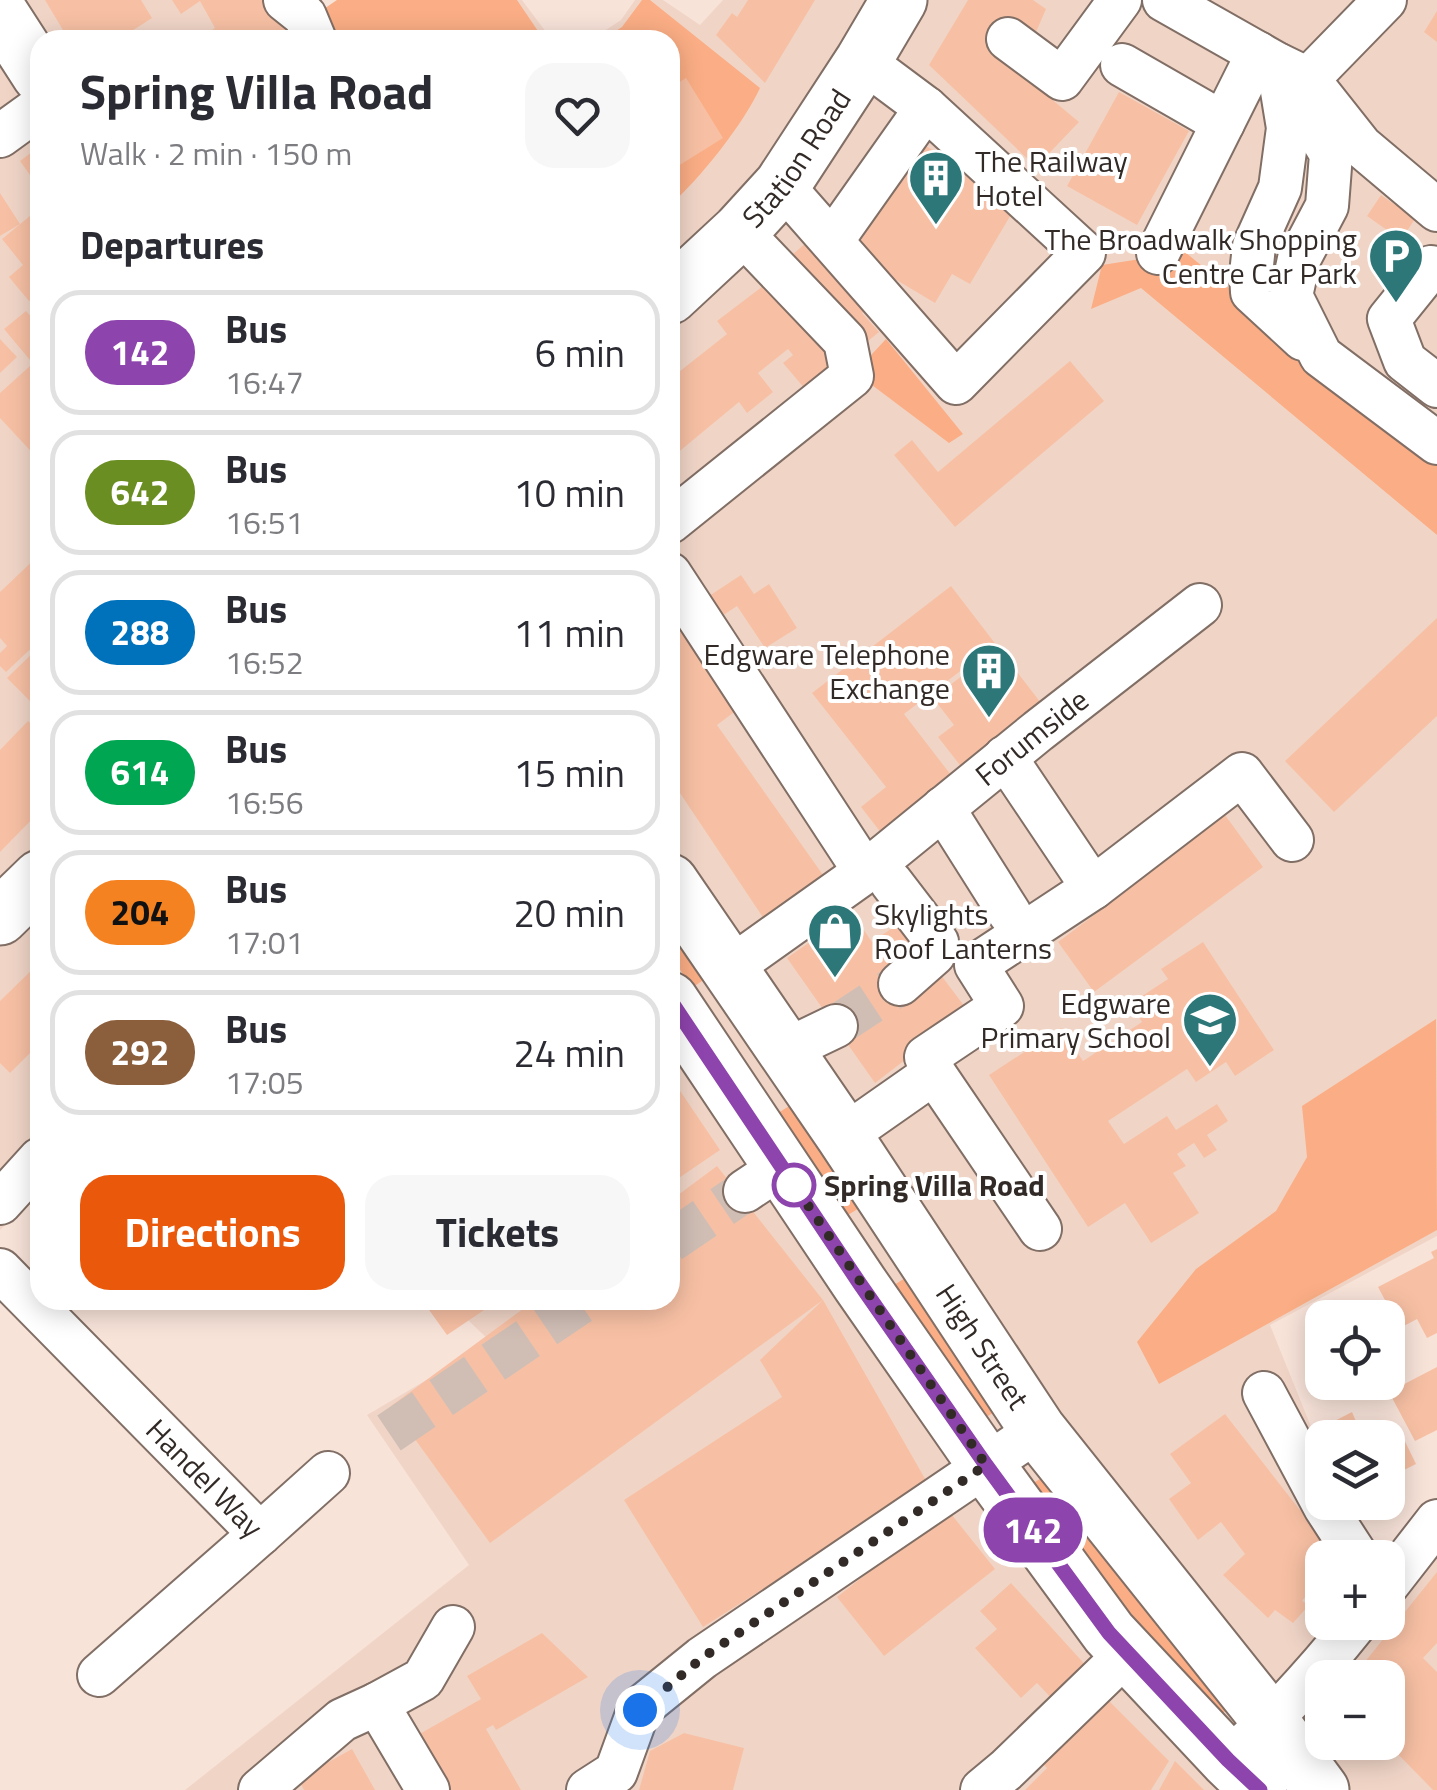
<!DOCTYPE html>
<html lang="en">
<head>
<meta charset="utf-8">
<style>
  :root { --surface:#fff; --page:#f7f7f7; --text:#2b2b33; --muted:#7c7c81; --line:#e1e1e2; --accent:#ea580c }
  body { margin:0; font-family:"Titillium Web",sans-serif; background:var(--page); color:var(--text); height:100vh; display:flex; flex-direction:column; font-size:38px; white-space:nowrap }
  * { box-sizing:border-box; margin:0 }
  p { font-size:32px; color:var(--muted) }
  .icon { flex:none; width:55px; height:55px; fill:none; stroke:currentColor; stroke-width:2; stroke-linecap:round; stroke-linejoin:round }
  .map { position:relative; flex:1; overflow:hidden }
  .sheet { position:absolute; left:30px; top:30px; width:650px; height:1280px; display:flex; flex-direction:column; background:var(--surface); border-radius:30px; box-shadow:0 5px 25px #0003 }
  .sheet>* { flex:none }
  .badge { padding:0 20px; border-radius:32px; font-size:35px; line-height:65px }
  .controls { position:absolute; left:1305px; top:1300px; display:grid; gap:20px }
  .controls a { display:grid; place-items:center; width:100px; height:100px; border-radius:20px; background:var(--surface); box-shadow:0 5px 25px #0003; font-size:50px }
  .you { position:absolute; width:50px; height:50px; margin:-25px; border:8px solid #fff; border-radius:50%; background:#1a73e8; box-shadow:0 0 0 15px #1a73e833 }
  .map>.badge { position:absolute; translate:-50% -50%; box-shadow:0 0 0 5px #fff }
  h2 { padding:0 50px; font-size:38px; line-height:90px }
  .round { display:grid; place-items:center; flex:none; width:105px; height:105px; border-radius:30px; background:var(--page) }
  .overview { display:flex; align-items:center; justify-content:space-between; height:170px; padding:0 50px }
  h1 { font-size:48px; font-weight:700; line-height:75px }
  .cta { display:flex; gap:20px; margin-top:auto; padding:20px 50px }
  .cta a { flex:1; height:115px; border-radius:30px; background:var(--accent); color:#fff; font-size:40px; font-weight:700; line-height:115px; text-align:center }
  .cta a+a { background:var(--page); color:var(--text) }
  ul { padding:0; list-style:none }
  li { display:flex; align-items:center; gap:30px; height:125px; margin:0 20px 15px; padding:0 30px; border:5px solid var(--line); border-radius:30px }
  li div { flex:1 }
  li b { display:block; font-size:38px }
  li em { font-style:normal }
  li .badge { min-width:110px; font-weight:700; text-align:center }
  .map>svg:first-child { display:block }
</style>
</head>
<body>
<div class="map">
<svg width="1437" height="1790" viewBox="0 0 1437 1790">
  <rect width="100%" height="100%" fill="#f8e3d9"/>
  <path fill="#f0d5c7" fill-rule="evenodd" d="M0,0H296L314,15L337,0H522L552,40H40V1193L0,1230Z
    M635,0H663L700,25L723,0H1437V1236L1270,1325L1322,1454V1502L1376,1557L1322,1558V1622H1388V1570L1437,1539V1790H185L469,1565L367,1415L491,1342L447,1300H670V40H591L621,20ZM1322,1678H1388V1742H1322Z"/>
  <path fill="#fbae85" d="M337,0H517L544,40H325L314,16Z
    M642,0H650L760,88C744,123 700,179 670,205V40H602L622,27Z
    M1185,252L1437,460V535L1141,288L1091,309L1102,265Z
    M886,339L963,434L949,443L860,376L872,354Z
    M670,918L709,976L692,988L670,954Z
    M1436,1019L1437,1230L1159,1384L1137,1342L1196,1269L1276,1211L1307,1157L1302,1106Z
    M794,1103L864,1205L848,1215L778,1113Z
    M910,1275L1000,1408L985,1418L894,1285Z
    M1049,1473L1230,1707L1217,1718L1123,1604L1032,1484Z"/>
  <path fill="#f7c0a4" d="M45,0H141L152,18L124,36L127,40H69Z
    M172,0H266L308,40H197L215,28L200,1L181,14Z
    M748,0H815L765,83L716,35L732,13L737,17Z
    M968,0H1033L1046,9L1036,32L1017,18L1008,30L999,23L988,46L1079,122L1036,167L929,65Z
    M1437,11V42L1424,32Z
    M686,78L723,138L670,171V88Z
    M1119,92L1189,131L1137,225L1067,186Z
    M919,142L1019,201L970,284L952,274L935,303L853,254Z
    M40,146V178L35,182L20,161Z
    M0,193L20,224L0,236Z
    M1381,195L1415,219L1401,240L1367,216Z
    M36,211L40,217V292L29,301L9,277L23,265L2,239Z
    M814,236L874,303L862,313L879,332L862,346L786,260Z
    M775,277L847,366L811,396L783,363L793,355L788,349L758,373L773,392L747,413L739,402L670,459V379L727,334L717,321Z
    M26,311L40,327V352L30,360L4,329Z
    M0,339L17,357L0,373Z
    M40,357V461L0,418V393Z
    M1070,361L1104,401L955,527L894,455L912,440L938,472Z
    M40,554V640L6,672L0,666V653L7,646L0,638V592Z
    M741,575L754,594L769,584L797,628L765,648L737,606L722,616L709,596Z
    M951,586L1044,707L963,769L938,737L954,725L933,698L967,672L963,669L904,714L961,788L889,843L861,807L886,787L812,693Z
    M670,611L745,704L717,725L828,882L768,925L670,778Z
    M1437,618V716L1334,812L1285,761Z
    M40,646V711L7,678Z
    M28,721L40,733V811L0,852V750Z
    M1217,804L1263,867L1094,992L1058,942L1121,895L1112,882Z
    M846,904L872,942L901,922L965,1007L952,1024L875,1083L787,958L824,932L818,924Z
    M1203,942L1274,1050L1235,1076L1226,1062L1196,1082L1187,1069L1108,1121L1124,1144L1167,1116L1176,1130L1217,1104L1228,1121L1207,1135L1217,1150L1204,1158L1194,1143L1177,1154L1186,1166L1173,1173L1199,1213L1151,1243L1125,1203L1088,1227L989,1075L1061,1028L1083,1061L1142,1022L1130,1004L1168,979L1161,969Z
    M40,962V1043L10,1073L0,1063V1001Z
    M670,1076L720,1150L670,1184Z
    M717,1166L823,1300L928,1484L703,1627L624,1500L782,1397L760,1360L823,1300L490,1543L391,1406L535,1300H670V1201Z
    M1437,1249V1333L1427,1338L1417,1319L1400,1328L1378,1287L1434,1258L1431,1252Z
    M422,1300H499L447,1335Z
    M1437,1367V1430L1415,1441L1389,1392Z
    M1352,1412L1363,1438H1326L1323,1427Z
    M1225,1414L1299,1509L1336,1536L1321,1554L1322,1581L1318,1586L1315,1584L1302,1601L1309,1605L1293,1623L1275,1610L1268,1618L1223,1575L1245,1554L1221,1522L1198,1540L1169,1499L1191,1483L1170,1454Z
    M1396,1423L1416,1464L1388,1478V1438H1365Z
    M948,1510L995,1569L884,1656L837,1597Z
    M1437,1572V1643L1423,1658L1437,1672V1790H1433L1388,1744V1678H1352Z
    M1011,1583L1090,1670L1055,1702L1037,1683L1021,1698L975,1648L997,1629L980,1611Z
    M542,1633L588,1677L496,1730L493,1725L486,1729L521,1790H447L416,1736L481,1699L467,1676Z
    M1106,1698L1169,1761L1151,1790H1025L1047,1768L1041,1762Z
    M684,1733L744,1748L733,1790H639L650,1751Z
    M352,1749L375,1790H304L298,1779Z
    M1175,1761L1204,1790H1159Z"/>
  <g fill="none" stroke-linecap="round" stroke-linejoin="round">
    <path stroke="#d0beb5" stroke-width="42" stroke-dasharray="42 21" stroke-linecap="butt" d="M836,1026L900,984
      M670,1242L745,1191
      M389,1433L585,1300"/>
    <g stroke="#816e65" stroke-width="46">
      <g id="minor">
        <path d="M285,0L305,16L315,40"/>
        <path d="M1164,0L1277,64L1308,79L1361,146L1437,210"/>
        <path d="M1008,39L1062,79L1120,0"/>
        <path d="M1277,64L1331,154L1327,206L1299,259L1291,296L1321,356L1437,443"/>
        <path d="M1122,65L1223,123"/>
        <path d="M1308,79L1385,0"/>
        <path d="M1281,85L1288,128L1280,188L1254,246L1251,274L1252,292L1303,339"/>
        <path d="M0,136L40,107"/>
        <path d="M782,185L956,383L1084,253L926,108L863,61"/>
        <path d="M832,241L926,108"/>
        <path d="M1158,253L1258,53"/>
        <path d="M1431,267L1389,319L1405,361L1437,386"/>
        <path d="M670,522L852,376L845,341L740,231"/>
        <path d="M670,574L865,872"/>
        <path d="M943,808L1010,914"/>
        <path d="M891,882L937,942L934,954L900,984"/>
        <path d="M1093,888L1242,774L1292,840"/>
        <path id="s1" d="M730,968L865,872L1038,731L1200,605"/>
        <path d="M786,1050L836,1026"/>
        <path d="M934,1073L926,1057L1002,1006L976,965L1093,888L1005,757"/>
        <path d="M844,1136L934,1073L1040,1229"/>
        <path d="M745,1191L781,1167"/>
        <path d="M0,1203L40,1159"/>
        <path id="s2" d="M0,1270L260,1534L99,1675"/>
        <path d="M1264,1393L1325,1507L1358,1558"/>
        <path d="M260,1534L328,1473"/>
        <path d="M1388,1584L1437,1521"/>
        <path d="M1228,1760C1277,1717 1316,1673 1357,1622"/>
        <path d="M260,1790L342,1720L377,1704"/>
        <path d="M428,1790L377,1704L423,1679L453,1627"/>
        <path d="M588,1790L616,1772L639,1709L702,1658L1038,1430"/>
        <path d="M982,1790L1006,1770L1126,1654"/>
      </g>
    </g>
    <g stroke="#816e65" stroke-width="59">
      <g id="major">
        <path d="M0,13L40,75"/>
        <path id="s3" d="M670,296L740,231L782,185L863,61L899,0"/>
        <path id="s4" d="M670,882L844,1136L1038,1430L1271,1722L1321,1790"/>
        <path d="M0,917L40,878"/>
        <path d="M670,1000L860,1284L986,1465L1109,1633L1228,1760L1259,1790"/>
      </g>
    </g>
    <use href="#minor" stroke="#fff" stroke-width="42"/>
    <use href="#major" stroke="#fff" stroke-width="55"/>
  </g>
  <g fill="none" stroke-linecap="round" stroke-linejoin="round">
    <g stroke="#fff" stroke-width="22">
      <path id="line" d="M670,1000L860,1284L986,1465L1109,1633L1228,1760L1260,1790"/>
    </g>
    <use href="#line" stroke="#8e44ad" stroke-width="15"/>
    <path stroke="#322a27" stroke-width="10" stroke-dasharray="0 18" d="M640,1710L702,1658L986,1465L794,1185"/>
  </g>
  <defs>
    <g id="building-pin" transform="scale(2.875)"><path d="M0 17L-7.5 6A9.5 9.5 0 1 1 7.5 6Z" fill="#2d7779" stroke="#fff"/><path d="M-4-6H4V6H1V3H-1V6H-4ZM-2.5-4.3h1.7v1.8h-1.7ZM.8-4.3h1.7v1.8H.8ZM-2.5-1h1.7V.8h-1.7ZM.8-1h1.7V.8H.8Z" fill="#fff"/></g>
    <g id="parking-pin" transform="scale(2.875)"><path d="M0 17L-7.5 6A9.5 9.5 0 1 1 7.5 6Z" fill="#2d7779" stroke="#fff"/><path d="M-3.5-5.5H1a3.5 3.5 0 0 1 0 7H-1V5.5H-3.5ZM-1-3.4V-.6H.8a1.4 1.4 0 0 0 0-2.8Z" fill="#fff"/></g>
    <g id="shop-pin" transform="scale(2.875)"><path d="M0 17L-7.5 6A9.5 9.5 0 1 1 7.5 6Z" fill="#2d7779" stroke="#fff"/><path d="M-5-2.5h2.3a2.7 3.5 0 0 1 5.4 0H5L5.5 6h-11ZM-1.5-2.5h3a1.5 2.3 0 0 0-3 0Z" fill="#fff"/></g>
    <g id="school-pin" transform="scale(2.875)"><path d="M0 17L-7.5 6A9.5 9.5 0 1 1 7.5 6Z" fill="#2d7779" stroke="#fff"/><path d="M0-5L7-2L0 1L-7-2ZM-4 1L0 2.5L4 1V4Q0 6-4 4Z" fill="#fff"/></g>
  </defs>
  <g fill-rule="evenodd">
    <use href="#building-pin" x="936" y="178"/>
    <use href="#parking-pin" x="1396" y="256"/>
    <use href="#building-pin" x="989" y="671"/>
    <use href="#shop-pin" x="835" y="931"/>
    <use href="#school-pin" x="1210" y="1020"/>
  </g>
  <circle fill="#fff" stroke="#8e44ad" stroke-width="5" cx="794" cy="1185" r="20"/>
  <g text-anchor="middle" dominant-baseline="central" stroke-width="8" stroke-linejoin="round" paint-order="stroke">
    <g font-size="30" fill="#322a27" stroke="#fff">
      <text stroke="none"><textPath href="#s3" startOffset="188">Station Road</textPath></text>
      <text stroke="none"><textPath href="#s1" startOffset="380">Forumside</textPath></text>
      <text stroke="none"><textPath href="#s4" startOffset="560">High Street</textPath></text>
      <text stroke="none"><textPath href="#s2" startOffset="292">Handel Way</textPath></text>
    </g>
    <g font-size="30" fill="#322a27" stroke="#fff" text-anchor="end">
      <text x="975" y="161" text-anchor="start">The Railway<tspan x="975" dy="34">Hotel</tspan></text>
      <text x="1357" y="239">The Broadwalk Shopping<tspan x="1357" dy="34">Centre Car Park</tspan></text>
      <text x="950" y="654">Edgware Telephone<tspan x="950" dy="34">Exchange</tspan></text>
      <text x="874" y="914" text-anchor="start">Skylights<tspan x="874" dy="34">Roof Lanterns</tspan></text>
      <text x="1171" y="1003">Edgware<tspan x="1171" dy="34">Primary School</tspan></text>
    </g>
    <g font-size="30" font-weight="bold" fill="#322a27" stroke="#fff" text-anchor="start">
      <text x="824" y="1185">Spring Villa Road</text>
    </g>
  </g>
</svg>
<div class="controls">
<a><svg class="icon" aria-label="locate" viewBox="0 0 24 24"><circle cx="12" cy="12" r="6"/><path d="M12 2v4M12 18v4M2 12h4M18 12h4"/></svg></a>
<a><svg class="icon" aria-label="layers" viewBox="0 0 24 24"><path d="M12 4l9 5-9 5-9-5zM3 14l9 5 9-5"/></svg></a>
<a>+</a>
<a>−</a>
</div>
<div class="you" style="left:640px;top:1710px"></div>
<b class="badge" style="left:1033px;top:1530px;background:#8e44ad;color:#fff">142</b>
<section class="sheet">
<div class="overview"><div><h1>Spring Villa Road</h1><p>Walk · 2 min · 150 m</p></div><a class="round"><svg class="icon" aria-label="heart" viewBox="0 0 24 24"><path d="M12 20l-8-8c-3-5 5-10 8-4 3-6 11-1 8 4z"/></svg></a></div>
<h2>Departures</h2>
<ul>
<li><span class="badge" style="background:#8e44ad;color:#fff">142</span><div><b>Bus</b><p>16:47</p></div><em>6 min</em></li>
<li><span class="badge" style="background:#6b8e23;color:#fff">642</span><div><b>Bus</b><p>16:51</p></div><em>10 min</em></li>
<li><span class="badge" style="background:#0072bc;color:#fff">288</span><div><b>Bus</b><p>16:52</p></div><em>11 min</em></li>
<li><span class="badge" style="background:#00a651;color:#fff">614</span><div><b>Bus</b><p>16:56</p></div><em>15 min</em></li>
<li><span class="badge" style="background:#f58220;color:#111">204</span><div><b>Bus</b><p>17:01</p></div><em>20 min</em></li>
<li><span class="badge" style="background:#8b5e3c;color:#fff">292</span><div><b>Bus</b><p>17:05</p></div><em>24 min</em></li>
</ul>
<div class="cta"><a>Directions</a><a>Tickets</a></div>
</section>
</div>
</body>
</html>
